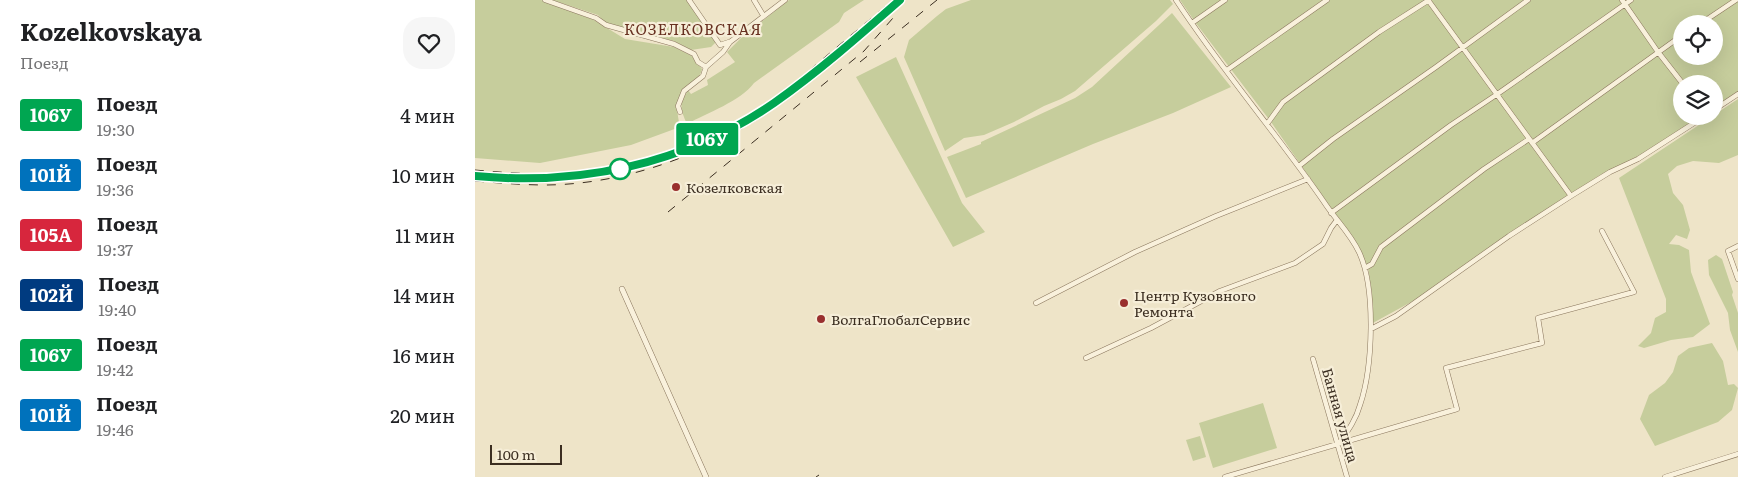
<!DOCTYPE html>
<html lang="ru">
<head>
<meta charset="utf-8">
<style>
  :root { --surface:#fff; --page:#f6f6f6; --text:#202124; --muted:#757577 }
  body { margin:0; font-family:Literata,serif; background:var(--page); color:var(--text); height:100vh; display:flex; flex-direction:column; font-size:19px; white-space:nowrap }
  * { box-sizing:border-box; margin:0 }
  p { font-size:16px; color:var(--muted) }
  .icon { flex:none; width:28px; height:28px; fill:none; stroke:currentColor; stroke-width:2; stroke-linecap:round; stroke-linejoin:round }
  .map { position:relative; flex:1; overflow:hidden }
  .details { display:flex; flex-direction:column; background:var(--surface); width:475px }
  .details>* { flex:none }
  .badge { padding:0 10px; border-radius:4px; font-size:18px; line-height:32px }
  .controls { position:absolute; left:1198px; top:15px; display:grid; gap:10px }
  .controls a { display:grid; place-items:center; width:50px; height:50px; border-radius:50%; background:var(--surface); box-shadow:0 5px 20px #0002; font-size:25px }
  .scale { position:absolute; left:15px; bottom:12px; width:72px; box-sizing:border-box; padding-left:5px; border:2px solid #3b2e21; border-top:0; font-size:14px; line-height:18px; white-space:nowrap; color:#3b2e21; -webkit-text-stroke:4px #f6eed8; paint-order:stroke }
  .map>.badge { position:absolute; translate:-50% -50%; box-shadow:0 0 0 2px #fff }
  .round { display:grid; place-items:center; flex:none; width:52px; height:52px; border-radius:20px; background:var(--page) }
  .head { display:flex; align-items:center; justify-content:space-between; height:85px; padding:0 20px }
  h1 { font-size:24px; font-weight:700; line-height:38px }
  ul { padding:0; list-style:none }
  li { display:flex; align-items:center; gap:15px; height:60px; padding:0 20px }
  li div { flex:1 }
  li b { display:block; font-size:19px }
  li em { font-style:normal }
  li .badge { min-width:55px; font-weight:700; text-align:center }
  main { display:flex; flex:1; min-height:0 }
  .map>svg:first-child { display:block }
</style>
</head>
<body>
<main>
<section class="details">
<div class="head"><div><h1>Kozelkovskaya</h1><p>Поезд</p></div><a class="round"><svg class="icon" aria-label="heart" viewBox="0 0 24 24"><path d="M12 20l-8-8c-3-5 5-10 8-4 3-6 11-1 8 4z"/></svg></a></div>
<ul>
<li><span class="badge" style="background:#00a651;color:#fff">106У</span><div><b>Поезд</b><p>19:30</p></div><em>4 мин</em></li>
<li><span class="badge" style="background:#0072bc;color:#fff">101Й</span><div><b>Поезд</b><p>19:36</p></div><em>10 мин</em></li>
<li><span class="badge" style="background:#d7263d;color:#fff">105А</span><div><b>Поезд</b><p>19:37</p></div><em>11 мин</em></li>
<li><span class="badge" style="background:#003b80;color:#fff">102Й</span><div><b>Поезд</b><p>19:40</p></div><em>14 мин</em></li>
<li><span class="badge" style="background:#00a651;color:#fff">106У</span><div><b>Поезд</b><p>19:42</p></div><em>16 мин</em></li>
<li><span class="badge" style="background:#0072bc;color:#fff">101Й</span><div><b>Поезд</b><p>19:46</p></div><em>20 мин</em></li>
</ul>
</section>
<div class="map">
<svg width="1263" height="477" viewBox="0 0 1263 477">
  <rect width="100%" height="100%" fill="#eee4c8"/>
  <path fill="#c6cd9c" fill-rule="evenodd" d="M0,0H66L119,20L150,39L199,47L217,56L227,69C226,75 223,77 219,81C201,97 200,104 205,127L156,145L65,163L0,158Z
    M77,0H212L241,42L236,47L216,50L199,41L130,23L123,15Z
    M314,0H389L369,13L364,22L279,83C266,101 232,113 212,124C205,108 204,105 213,90L216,94L233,85L232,80L260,62L252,52L267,37Z
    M496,0H695L698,4L681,21L600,91L586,99L569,106L539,122L509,135L489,138L470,151L429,57L434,40L462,16L471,9Z
    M705,0H1263V92L1239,109V84H1206V116H1228L1157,161L1125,175L1013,249L949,295L896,324L897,295L893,267L879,241L796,122L720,22ZM1206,24H1239V56H1206Z
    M697,13L756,87L698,113L618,144L491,198L472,157L506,144V142L600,98L617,87Z
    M421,57L487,203L510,232L478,247L381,77Z
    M1263,99V155L1244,163L1218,161L1202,166L1193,174L1198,193L1208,205L1215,230L1212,239L1201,235L1194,244L1204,245L1214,250L1216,272L1235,324L1218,337L1196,340L1169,348L1163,346L1176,333L1180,318L1191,312V299L1144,178Z
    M1241,255L1247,259L1258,292L1257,295L1263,313V352L1255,330L1253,313L1234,275L1233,260Z
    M1237,343L1248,361L1253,385L1259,384L1263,388L1257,410L1243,422L1180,446L1165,419L1174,395L1190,383L1198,372L1203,356L1214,348Z
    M788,403L802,448L738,468L724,423Z
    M725,436L731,457L718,461L711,440Z"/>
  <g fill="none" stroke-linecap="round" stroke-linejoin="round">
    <g stroke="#8a765d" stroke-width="5.5">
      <path id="minor" d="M70,0L121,18L131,25L199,44L219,54L223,62L231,67
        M214,0L245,45L254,42
        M279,0L288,15
        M701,0C746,69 802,134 849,202C860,219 875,233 884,252C901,288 898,367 885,405C881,420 872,432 863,445
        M953,0L1096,196
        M1147,0L1183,52L1208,84
        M717,23L750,0
        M1225,24L1261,0
        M752,70L852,0
        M1239,110L1263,94
        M205,112L203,106L209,91L228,76L231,67L248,52L255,42L310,0
        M792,124L808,102L904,32L954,0
        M1057,143L1206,36
        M824,166L858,139L961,67L1053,0
        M856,213L976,125L1021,95L1156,0
        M1263,246L1253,251L1263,279
        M890,268L897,264L906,247L1009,169L1054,139
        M561,303L660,252L741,216L833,179
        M896,329L921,316L1034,236L1096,196L1135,172L1163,159L1230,116
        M611,358L676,328L745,291L820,263L848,244L856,228L862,220
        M838,359L872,477
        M750,477L982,409L971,368L1067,343L1063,318L1159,292L1127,231
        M1190,477L1263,454"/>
    </g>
    <g stroke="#8a765d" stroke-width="6">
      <path id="tertiary" d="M147,289L231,477"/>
    </g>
    <use href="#minor" stroke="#f9f1dc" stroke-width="4.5"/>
    <use href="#tertiary" stroke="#f9f1dc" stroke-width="5"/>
    <path stroke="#3b2e21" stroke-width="1" stroke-dasharray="9 9" stroke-linecap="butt" d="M385,62L462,0
      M0,170C32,173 66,175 98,173C168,167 238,140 296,101C313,90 328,76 343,63C368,42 393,21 418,0
      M0,181C24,183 48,185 72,185C154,184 238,152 305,104C349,73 389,35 430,0
      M193,212L389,51L418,18
      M341,477L344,475"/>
  </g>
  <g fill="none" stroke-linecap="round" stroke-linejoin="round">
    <g stroke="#fff" stroke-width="11">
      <path id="line" d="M0,176C106,186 210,164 299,103C343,72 384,36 425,0"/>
    </g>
    <use href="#line" stroke="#00a651" stroke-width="8"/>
  </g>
  <circle fill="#fff" stroke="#00a651" stroke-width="2.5" cx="145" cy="169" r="10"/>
  <g fill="#992f2e" stroke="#f6eed8" stroke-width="2">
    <circle cx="201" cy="187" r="5"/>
    <circle cx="649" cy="303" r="5"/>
    <circle cx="346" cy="319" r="5"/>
  </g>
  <g text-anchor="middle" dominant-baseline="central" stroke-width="4.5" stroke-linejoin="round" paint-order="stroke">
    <g font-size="14" fill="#3b2e21" stroke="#f6eed8" text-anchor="start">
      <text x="211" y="187">Козелковская</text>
      <text x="659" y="295">Центр Кузовного<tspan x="659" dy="16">Ремонта</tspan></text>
      <text x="356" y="319">ВолгаГлобалСервис</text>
    </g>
    <g font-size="14" fill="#3b2e21" stroke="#f6eed8">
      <text transform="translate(866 415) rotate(74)">Банная улица</text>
    </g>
    <g font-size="15" letter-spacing="1" fill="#673020" stroke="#f6eed8">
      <text x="218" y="28">КОЗЕЛКОВСКАЯ</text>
    </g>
  </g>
</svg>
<div class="controls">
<a><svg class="icon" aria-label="locate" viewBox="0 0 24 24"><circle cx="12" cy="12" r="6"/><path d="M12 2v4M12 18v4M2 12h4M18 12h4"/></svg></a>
<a><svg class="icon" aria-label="layers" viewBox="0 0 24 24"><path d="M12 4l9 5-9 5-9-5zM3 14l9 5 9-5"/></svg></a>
</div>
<div class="scale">100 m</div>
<b class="badge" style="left:232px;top:139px;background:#00a651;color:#fff">106У</b>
</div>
</main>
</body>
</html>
